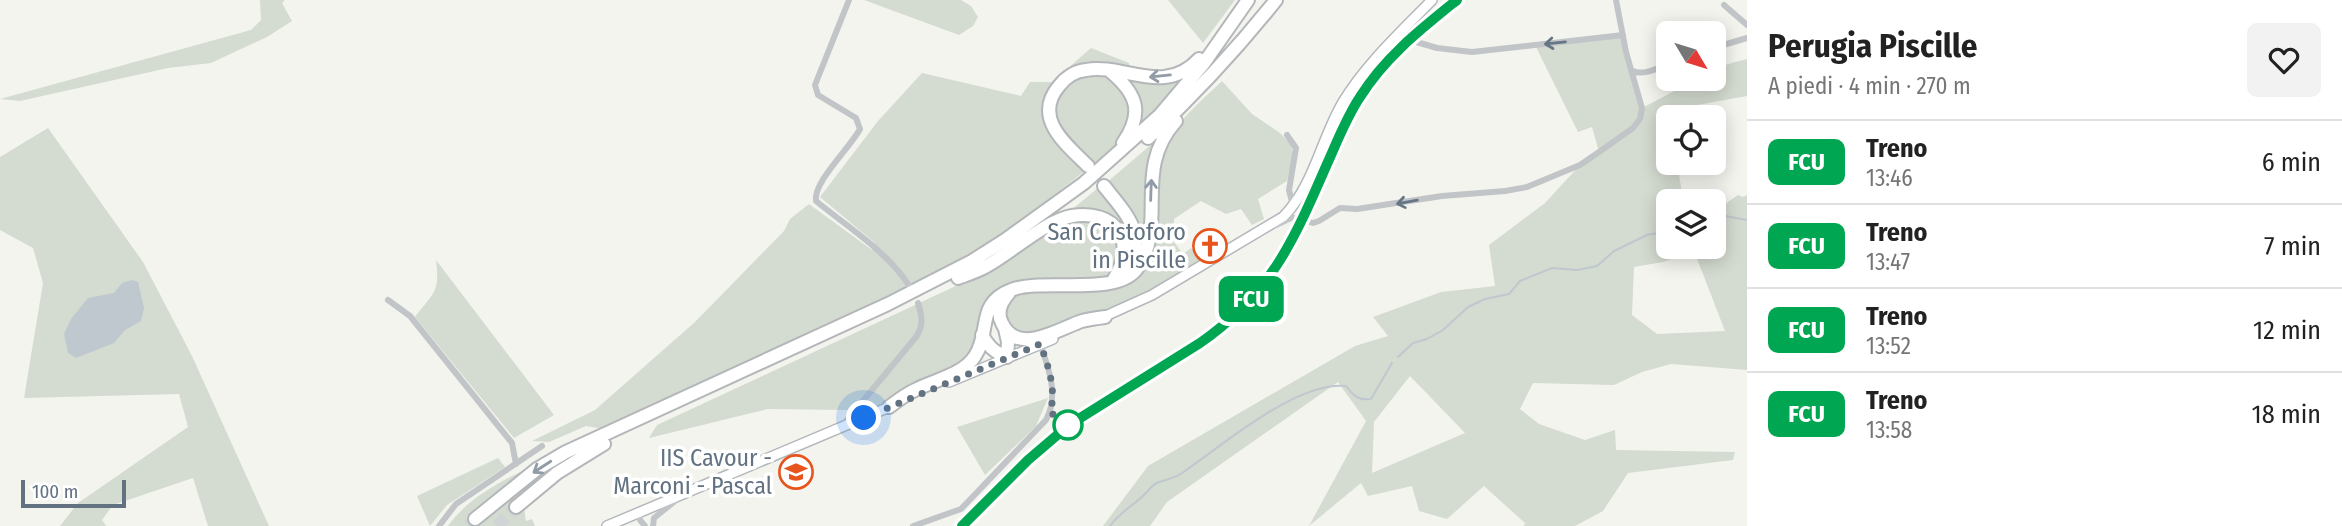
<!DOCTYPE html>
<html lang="it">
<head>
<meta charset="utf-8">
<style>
  :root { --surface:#fff; --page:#f2f2f2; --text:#222; --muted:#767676; --line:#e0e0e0 }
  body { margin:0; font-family:"Fira Sans Condensed",sans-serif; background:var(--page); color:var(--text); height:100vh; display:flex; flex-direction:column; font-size:26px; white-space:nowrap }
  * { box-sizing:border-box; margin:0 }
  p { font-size:23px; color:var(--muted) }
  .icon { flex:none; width:38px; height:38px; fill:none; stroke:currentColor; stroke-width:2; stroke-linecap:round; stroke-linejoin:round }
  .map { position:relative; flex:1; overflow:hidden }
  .sheet { display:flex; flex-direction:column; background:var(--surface); width:595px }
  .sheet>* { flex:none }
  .badge { padding:0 14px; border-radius:10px; font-size:24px; line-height:46px }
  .needle { width:46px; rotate:128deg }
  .controls { position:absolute; left:1656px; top:21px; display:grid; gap:14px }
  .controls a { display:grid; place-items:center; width:70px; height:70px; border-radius:10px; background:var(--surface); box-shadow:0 4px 18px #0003; font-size:35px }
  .scale { position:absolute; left:21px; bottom:18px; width:105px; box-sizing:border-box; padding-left:7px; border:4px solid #627281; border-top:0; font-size:19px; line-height:24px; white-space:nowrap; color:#627281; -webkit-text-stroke:5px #fff; paint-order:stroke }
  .you { position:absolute; width:35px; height:35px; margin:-18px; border:5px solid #fff; border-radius:50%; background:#1a73e8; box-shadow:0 0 0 10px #1a73e833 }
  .map>.badge { position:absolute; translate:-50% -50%; box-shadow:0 0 0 4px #fff }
  .round { display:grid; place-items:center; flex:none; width:74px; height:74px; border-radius:10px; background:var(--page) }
  .overview { display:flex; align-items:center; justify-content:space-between; height:119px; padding:0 21px }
  h1 { font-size:33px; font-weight:700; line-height:52px }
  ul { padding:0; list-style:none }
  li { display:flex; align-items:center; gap:21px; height:84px; padding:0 21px; border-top:2px solid var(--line) }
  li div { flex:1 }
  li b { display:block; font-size:26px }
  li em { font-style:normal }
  li .badge { min-width:77px; font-weight:700; text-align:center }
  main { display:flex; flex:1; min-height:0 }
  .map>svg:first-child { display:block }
</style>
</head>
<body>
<main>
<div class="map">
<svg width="1747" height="526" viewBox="0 0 1747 526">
  <rect width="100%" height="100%" fill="#f4f4ef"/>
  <path fill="#d4dbd0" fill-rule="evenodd" d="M260,0H285L282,3L292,21L267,37L211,63L168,68L20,101L0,99L251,30L261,20Z
    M864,0H961L971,6L978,17L973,26L959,35Z
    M1168,0H1235L1203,43Z
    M1623,35L1642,108L1697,79H1713V70L1721,66L1747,59V96L1697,105L1701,117H1668V163H1677L1682,193L1686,201H1668V247H1713V212L1738,195L1743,197L1747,195V370L1671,364L1642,372L1614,385L1533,383L1520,409L1539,424L1585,440L1615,430L1616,450L1735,452L1733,460L1628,473L1603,511L1575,526H1524L1525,523L1484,486L1447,519L1419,511L1412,486L1368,496L1361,483L1309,526L1366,421L1338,382L1167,502L1150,526H1103L1148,466L1355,346L1388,336L1373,317L1441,292L1495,286L1489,245L1545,203L1580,165L1599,152L1592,127L1578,132L1535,45ZM1694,251L1725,331L1657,334L1632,315L1634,267L1663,262ZM1410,376L1465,433L1372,473L1374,422Z
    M1091,48L1129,63L1130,78L1192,71L1138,130L1133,116L1127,134L1107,154L1002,235L910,287L604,429L586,426L549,442L532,441L595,410L695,322L784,231L790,219L809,204L872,250L875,243L820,197L878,121L922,73L1021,96L1030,82H1052Z
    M1222,81L1252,114L1280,133L1292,145L1293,158L1287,181L1258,199L1264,219L1252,225L1241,209L1226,214L1201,201L1174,219V242L1183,254L1191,248L1203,258L1139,297L1102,312L1025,337L1014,332L1003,314L1012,295L1024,290L1116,289C1167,267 1153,216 1159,171C1160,165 1160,156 1162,150C1172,126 1203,99 1222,81Z
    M48,128L143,262L192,356L269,526H208L193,478L113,505L102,520L106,526H60L78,503L188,427L179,394L24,398L43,283L33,248L0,230V157Z
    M1160,137L1142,253L1106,183Z
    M1098,188C1122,215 1129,218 1131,255L1122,233L1070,211Z
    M1091,218L1106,224L1123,246C1118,262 1117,275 1098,279L1001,290L964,364L888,404L860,415L847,410L768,409L649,438L657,425L975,277L1063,222Z
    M436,260L554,415L514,438L415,317C434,292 440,293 436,260Z
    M1048,398L1036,426L985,475L957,427Z
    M498,458L505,467L447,505L430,526L417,496Z
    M530,467L480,521L516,496L511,503L513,506L524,508L526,521L532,519L535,526H448C468,498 499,482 530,467Z"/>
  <path fill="#bfc8ce" d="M132,280L138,282L144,308L141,321L125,330L114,343L76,358L68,353L64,334L71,319L88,298L114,293L122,283Z"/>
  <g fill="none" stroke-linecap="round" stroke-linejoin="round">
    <path stroke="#bfc8ce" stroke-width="2" d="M1713,218L1720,215L1747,220
      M1398,357L1413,343L1427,339L1443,330L1468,307L1485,299L1509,294L1520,281L1552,268L1577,270L1597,266L1614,251L1647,235L1668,231
      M1110,526C1121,511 1133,506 1145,494C1149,490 1152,485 1157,483C1165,479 1174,479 1182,473C1222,446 1296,381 1346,386C1353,395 1358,401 1371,399L1392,363"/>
    <path stroke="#d0d4d4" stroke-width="12" stroke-dasharray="12 6" stroke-linecap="butt" d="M468,526L475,519
      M497,526L516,507"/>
    <g stroke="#b3b8bc" stroke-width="12">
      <path id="secondary" d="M1101,318L1152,295L1283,217C1314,186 1321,139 1343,102C1366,64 1401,32 1432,0
        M949,382L1053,339
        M607,526L894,405"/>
    </g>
    <g stroke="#b4b7ba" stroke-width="16">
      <path id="motorway" d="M1111,72C1137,94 1144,113 1123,143
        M1148,138C1194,95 1237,49 1276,0
        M1088,166C1066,144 1032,118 1059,86C1065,78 1075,71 1086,70C1124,63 1164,97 1199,59
        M1104,186C1126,214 1151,237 1124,272
        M958,278C966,275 975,272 983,268C1009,255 1044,221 1072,216C1115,209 1138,241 1114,279
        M1009,293C1001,302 996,312 1002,323C1017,357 1060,328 1082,321C1090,319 1097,318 1105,317
        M982,335C989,347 994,352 1007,357L1008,342L1005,329
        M889,407C897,401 906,394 915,390C934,380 963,375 975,356C991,332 976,303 1011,290C1043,277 1119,298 1138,267C1168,222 1132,170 1176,121
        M516,507L557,473L604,444
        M475,519L537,469L566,452L888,304L972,261L1005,240L1084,183L1160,115L1204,63L1248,0"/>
    </g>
    <path stroke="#c1c5c8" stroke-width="6" d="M849,0L815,85L818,95L856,118L860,129C850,148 813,182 816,201C849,228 888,252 910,287
      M1724,5L1747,25
      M1413,41L1437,48L1472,52L1623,35
      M1713,48L1747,38
      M1633,71C1643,76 1658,68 1668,64
      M1287,135L1296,148L1289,190L1293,206
      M1303,220L1313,223L1319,221L1340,208L1357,209L1442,196L1505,191L1527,187L1580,165L1599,152L1633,128L1640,119L1642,108L1626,52L1616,0
      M1273,223L1276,225L1291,218H1298
      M388,300L410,316L512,443L516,464
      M843,425L916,337C924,325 922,316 918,303
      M639,512L640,520L645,526
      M439,526L456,504L542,446
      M653,526L654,518L675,501
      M913,526L961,509L1046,420C1059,396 1049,368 1040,344"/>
    <use href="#secondary" stroke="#fff" stroke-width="9"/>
    <use href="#motorway" stroke="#fff" stroke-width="12"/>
    <path stroke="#a1a7ad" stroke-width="2" stroke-dasharray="10 5" stroke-linecap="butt" d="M962,526L1028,460L1068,425L1200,343C1271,293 1293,240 1327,164C1337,142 1346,118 1360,97C1385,57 1421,29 1457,0"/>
  </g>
  <defs><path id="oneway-shaft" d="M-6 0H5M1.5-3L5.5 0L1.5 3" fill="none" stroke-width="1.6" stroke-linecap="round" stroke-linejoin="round" transform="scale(1.75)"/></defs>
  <g stroke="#677685">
    <use href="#oneway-shaft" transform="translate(1555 43) rotate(174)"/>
    <use href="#oneway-shaft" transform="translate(1407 202) rotate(170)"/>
  </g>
  <g stroke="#919ca7">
    <use href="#oneway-shaft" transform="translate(1160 76) rotate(174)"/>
    <use href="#oneway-shaft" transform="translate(1151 190) rotate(-88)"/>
    <use href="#oneway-shaft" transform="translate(542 467) rotate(147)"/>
  </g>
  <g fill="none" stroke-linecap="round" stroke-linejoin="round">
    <g stroke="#fff" stroke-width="16">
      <path id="line" d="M962,526L1028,460L1069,425L1200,343C1271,294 1294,240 1327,164C1337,142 1346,118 1360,97C1385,57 1421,29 1457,0"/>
    </g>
    <use href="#line" stroke="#00a651" stroke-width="10"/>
    <path stroke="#627281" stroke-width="7" stroke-dasharray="0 12.6" d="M864,418L1040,344C1048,364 1057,391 1050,412L1068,425"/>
  </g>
  <defs>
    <g id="church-ring" transform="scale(1.75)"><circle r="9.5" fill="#fff" stroke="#e7541c" stroke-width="1.5"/><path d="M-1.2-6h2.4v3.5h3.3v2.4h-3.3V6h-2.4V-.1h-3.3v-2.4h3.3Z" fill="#e7541c"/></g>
    <g id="university-ring" transform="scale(1.75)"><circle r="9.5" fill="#fff" stroke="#e7541c" stroke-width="1.5"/><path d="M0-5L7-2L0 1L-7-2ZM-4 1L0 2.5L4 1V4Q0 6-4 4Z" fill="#e7541c"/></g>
  </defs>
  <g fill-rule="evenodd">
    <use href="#church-ring" x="1210" y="246"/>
    <use href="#university-ring" x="796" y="472"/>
  </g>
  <circle fill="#fff" stroke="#00a651" stroke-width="3.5" cx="1068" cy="425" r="14"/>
  <g text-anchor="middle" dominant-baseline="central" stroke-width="7" stroke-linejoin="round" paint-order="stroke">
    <g font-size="24" fill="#627281" stroke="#fff" text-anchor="end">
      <text x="1186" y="232">San Cristoforo<tspan x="1186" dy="28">in Piscille</tspan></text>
      <text x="772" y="458">IIS Cavour -<tspan x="772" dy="28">Marconi - Pascal</tspan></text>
    </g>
  </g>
</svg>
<div class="controls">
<a><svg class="needle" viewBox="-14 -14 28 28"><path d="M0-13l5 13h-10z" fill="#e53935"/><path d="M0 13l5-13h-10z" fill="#767676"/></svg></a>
<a><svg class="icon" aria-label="locate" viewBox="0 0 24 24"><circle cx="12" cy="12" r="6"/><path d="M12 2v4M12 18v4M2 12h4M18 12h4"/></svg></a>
<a><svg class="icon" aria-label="layers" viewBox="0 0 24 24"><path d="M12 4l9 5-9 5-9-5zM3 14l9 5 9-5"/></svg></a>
</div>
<div class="scale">100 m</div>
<div class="you" style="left:864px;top:418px"></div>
<b class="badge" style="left:1251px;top:299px;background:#00a651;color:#fff">FCU</b>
</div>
<section class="sheet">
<div class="overview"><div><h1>Perugia Piscille</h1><p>A piedi · 4 min · 270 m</p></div><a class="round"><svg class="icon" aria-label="heart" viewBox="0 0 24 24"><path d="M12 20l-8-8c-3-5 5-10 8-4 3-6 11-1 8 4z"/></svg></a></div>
<ul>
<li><span class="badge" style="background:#00a651;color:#fff">FCU</span><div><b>Treno</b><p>13:46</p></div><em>6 min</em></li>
<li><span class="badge" style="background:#00a651;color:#fff">FCU</span><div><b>Treno</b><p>13:47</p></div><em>7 min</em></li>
<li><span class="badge" style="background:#00a651;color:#fff">FCU</span><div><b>Treno</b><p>13:52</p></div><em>12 min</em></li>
<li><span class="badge" style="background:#00a651;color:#fff">FCU</span><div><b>Treno</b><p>13:58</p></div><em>18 min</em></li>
</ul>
</section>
</main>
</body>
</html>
